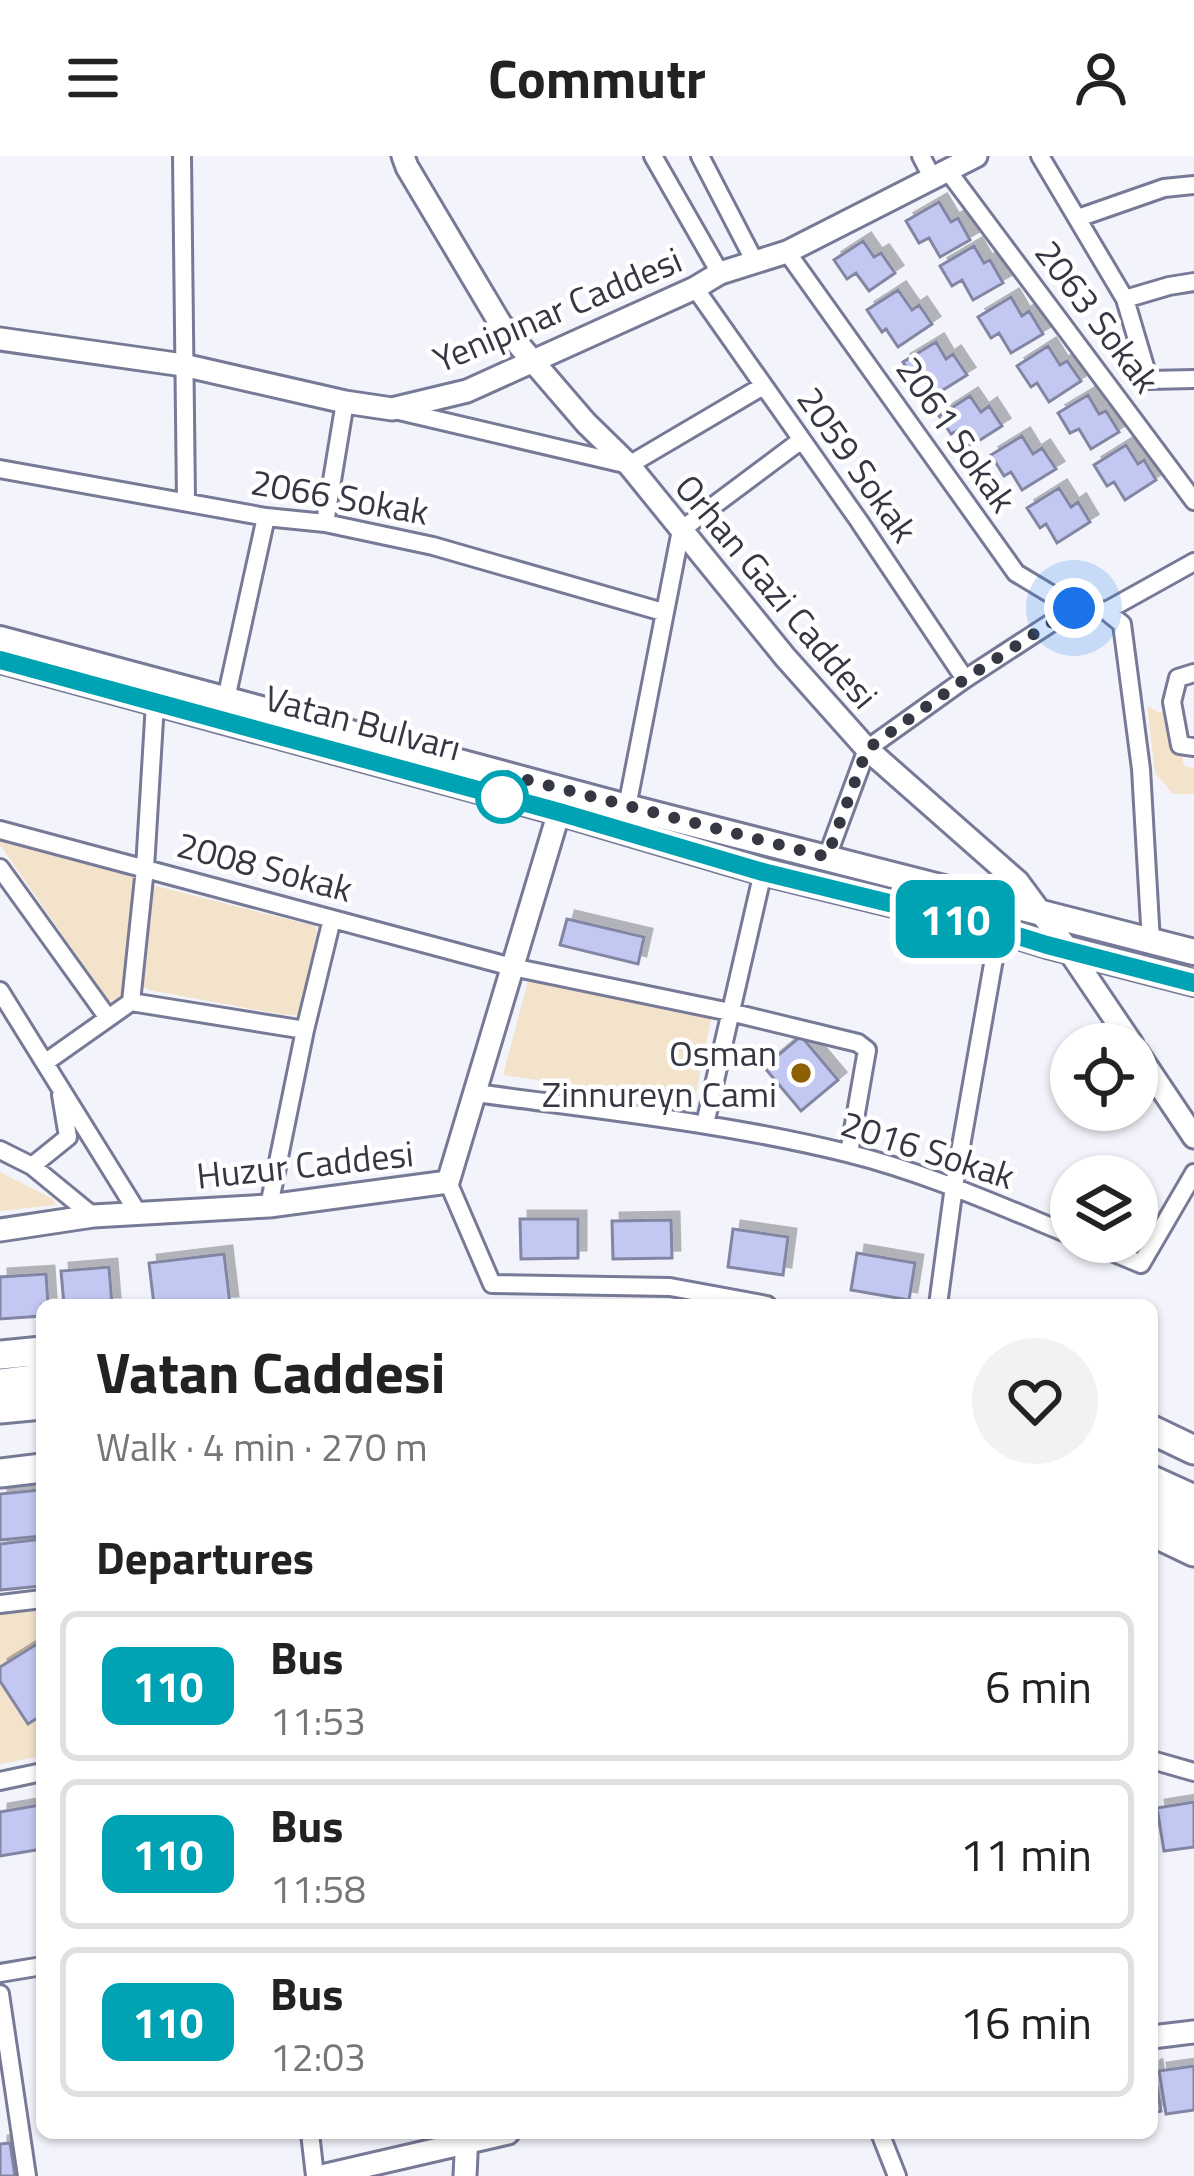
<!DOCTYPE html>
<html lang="en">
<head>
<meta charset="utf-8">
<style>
  :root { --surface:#fff; --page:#f2f2f2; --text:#222; --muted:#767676; --line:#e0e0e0 }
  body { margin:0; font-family:"Titillium Web",sans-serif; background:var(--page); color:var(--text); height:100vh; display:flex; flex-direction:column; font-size:45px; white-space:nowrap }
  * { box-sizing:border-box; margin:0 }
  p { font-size:39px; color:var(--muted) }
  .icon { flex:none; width:66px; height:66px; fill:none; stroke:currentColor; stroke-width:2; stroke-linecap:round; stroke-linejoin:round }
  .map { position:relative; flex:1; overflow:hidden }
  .details { position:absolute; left:36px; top:1143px; width:1122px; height:840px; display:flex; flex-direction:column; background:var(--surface); border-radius:18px; box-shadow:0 3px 9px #0004 }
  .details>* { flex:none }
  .badge { padding:0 24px; border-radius:18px; font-size:42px; line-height:78px }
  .tools { position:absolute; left:1050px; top:867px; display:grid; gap:24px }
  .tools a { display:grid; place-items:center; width:108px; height:108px; border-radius:50%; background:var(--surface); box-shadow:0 3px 9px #0004; font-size:60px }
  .you { position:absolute; width:60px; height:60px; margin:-30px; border:9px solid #fff; border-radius:50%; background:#1a73e8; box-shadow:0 0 0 18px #1a73e833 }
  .map>.badge { position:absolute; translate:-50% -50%; box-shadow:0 0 0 6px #fff }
  h2 { padding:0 60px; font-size:45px; line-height:108px }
  .round { display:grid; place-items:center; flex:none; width:126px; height:126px; border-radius:63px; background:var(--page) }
  .overview { display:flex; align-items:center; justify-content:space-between; height:204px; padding:0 60px }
  h1 { font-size:57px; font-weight:700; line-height:90px }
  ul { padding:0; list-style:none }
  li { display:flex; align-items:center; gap:36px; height:150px; margin:0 24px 18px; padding:0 36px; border:6px solid var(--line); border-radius:18px }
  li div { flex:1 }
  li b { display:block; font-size:45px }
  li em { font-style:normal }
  li .badge { min-width:132px; font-weight:700; text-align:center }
  header { display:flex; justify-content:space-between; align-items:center; height:156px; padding:0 60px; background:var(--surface); font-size:54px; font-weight:700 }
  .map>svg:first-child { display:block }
</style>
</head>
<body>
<header><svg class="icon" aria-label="menu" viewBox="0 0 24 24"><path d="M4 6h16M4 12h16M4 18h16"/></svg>Commutr<svg class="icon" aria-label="person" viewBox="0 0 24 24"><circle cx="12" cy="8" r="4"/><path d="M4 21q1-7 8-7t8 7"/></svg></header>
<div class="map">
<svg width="1194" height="2020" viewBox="0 0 1194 2020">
  <defs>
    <filter id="shadow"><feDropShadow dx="8" dy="-8" stdDeviation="0" flood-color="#0004"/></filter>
  </defs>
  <rect width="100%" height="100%" fill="#f3f4fb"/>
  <path fill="#f4e3cb" d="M1147,550L1158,556H1174L1184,610L1194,612V638H1173L1155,617Z
    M0,683L129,716L135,724L125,839L109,846L0,689Z
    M156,730L315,770L319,785L299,859H284L149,834L142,829L149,735Z
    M528,825L712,858L694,947L503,919Z
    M0,1016L53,1043L55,1049L0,1055Z
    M42,1446V1600L0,1608V1459Z"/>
  <path fill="#c3c8f3" stroke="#8386a2" stroke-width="3" filter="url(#shadow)" d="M939,46L951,66L958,62L970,84L940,101L929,82L919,87L906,65Z
    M863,85L874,101L881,97L895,117L869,135L856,117L847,123L834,104Z
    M974,90L984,107L990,104L1003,127L973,144L962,124L952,130L940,110Z
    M898,134L912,154L919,149L932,168L898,191L886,173L882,176L867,154Z
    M1011,141L1022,160L1029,155L1043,178L1011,197L999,177L991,182L978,161Z
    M936,186L946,203L953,198L967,219L935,239L923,221L915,225L903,206Z
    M1048,190L1060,209L1067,205L1081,225L1049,246L1037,227L1031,231L1017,210Z
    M1088,239L1099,258L1106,255L1119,276L1091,293L1079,273L1070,277L1058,257Z
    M970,240L981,256L989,250L1002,270L969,291L958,274L951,278L939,260Z
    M1022,280L1033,298L1042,292L1056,313L1022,334L1011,316L1004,320L991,299Z
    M1126,289L1138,308L1144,304L1156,324L1125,344L1114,326L1107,330L1094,309Z
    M1059,332L1071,351L1078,346L1090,366L1057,387L1046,368L1040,372L1027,352Z
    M567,763L644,781L638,808L560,789Z
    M801,880L838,924L801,955L764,911Z
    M520,1063H578V1102L521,1103Z
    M671,1064L672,1102L613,1103L612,1065Z
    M733,1073L788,1081L783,1119L728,1111Z
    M857,1097L915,1107L909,1144L851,1134Z
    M224,1098L230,1148L154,1149L149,1107Z
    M109,1111L112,1149H64L61,1115Z
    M46,1118L48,1149H42V1160L0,1163V1121Z
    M40,1334L42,1380L0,1384V1338Z
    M42,1383V1430L0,1434V1388Z
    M37,1488L42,1496V1559L28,1568L0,1525V1511Z
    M1194,1646V1691L1164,1695L1157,1652Z
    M40,1649L42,1693L0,1700V1656Z
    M1194,1910V1954L1166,1958L1159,1915Z
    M1154,1912L1161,1955L1152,1957V1913Z
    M10,1987L15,2020H0V1988Z"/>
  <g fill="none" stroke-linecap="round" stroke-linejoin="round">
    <g stroke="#777a96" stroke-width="22">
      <path id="minor" d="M182,0L186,345
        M653,0L720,117
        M700,0L755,106
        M921,0L933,23
        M1040,0L1125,143L1149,224L1194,223
        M948,15L1194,345
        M1078,62L1164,32L1194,29
        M787,96L1016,417L1074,452L1106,455
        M695,132L859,365L965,523
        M1125,143L1169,130L1194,126
        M399,255L629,309L763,230
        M0,313L266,361L325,367L433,390L663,456
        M325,367L345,246
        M1106,455L1122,468L1141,613L1151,786
        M1106,455L1194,406
        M1194,517L1178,522L1172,546L1180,589L1194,591
        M226,543L266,361
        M627,651L681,374L800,285
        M0,674L512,811L730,856L858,887L867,894L849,997
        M827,701L867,593L965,523L1074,452
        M0,712L108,862
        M0,835L138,1057
        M131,846L305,874
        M46,906L131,846L145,712L155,547
        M476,937C600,954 725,967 847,997C924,1016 998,1049 1071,1079
        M705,968L763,716
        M0,994L32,1010L93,1060
        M32,1010L68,981L61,939
        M448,1026L492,1128L670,1131L767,1149
        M269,1050L305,874L332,763
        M1088,1086L1141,1108L1194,1017
        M938,1149L954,1030L999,774
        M0,1448L42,1443
        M1152,1604L1194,1616
        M0,1625L42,1616
        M0,1817L42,1810
        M0,1838L27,2020
        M310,1977L315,2020
        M880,1977L897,2020"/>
    </g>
    <g stroke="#777a96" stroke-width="27">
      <path id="tertiary" d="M403,0L407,11L500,167L586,267L629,309L785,501L867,593L1018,726L1069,795L1132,888
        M0,183L183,209L345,246L392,253L467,235L695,132L720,117L787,96L976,0
        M1137,896L1194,981
        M0,1074L93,1060L269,1050L448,1026L559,656
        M1152,1881L1194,1876
        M322,2020L508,1977
        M465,2020L467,1977"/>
    </g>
    <g stroke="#777a96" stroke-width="30">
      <path id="secondary" d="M0,483L627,651L1194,796
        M0,504L559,656L763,716L999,774L1047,789L1194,827"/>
    </g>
    <g stroke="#777a96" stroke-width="33">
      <path id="primary" d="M0,1199L42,1195
        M0,1227L42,1222
        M0,1253L42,1249
        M1152,1274L1194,1294
        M0,1317L42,1312
        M1152,1324L1194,1343
        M1152,1348L1194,1369
        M1152,1376L1194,1396"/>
    </g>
    <use href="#minor" stroke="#fff" stroke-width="16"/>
    <use href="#tertiary" stroke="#fff" stroke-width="21"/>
    <use href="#secondary" stroke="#fff" stroke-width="24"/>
    <use href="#primary" stroke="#fff" stroke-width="27"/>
  </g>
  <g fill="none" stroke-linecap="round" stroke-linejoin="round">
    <g stroke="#fff" stroke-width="27">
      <path id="line" d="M0,504L559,656L763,716L999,774L1047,789L1194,827"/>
    </g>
    <use href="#line" stroke="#00a3b4" stroke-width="18"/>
    <path stroke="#353743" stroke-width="12" stroke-dasharray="0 21.6" d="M502,641L508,619L827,701L867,593L965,523L1074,452"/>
  </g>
  <circle fill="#fff" stroke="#00a3b4" stroke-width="6" cx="502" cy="641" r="24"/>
  <circle fill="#8d6006" stroke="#fff" stroke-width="4.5" cx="801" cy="917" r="12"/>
  <g text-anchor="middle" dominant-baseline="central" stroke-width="9" stroke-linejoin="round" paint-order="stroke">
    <g font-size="36" fill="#353743" stroke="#fff">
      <text transform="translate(557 153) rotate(-23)">Yenipınar Caddesi</text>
      <text transform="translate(1098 160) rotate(53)">2063 Sokak</text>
      <text transform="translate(957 278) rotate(55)">2061 Sokak</text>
      <text transform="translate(858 308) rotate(55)">2059 Sokak</text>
      <text transform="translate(340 340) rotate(10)">2066 Sokak</text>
      <text transform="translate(777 435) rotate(50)">Orhan Gazi Caddesi</text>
      <text transform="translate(363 566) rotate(15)">Vatan Bulvarı</text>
      <text transform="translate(265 710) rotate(15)">2008 Sokak</text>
      <text transform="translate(928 993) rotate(18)">2016 Sokak</text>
      <text transform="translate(305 1008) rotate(-6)">Huzur Caddesi</text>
    </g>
    <g font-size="36" fill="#353743" stroke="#fff" text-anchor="end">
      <text x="777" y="896">Osman<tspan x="777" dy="41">Zinnureyn Cami</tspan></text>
    </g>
  </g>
</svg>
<div class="tools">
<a><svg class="icon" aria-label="locate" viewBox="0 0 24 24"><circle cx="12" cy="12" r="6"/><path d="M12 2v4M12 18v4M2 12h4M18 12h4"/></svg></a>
<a><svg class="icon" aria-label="layers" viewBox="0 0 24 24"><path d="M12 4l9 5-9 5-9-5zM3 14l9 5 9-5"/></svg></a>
</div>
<div class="you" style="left:1074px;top:452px"></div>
<b class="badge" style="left:955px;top:763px;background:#00a3b4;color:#fff">110</b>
<section class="details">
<div class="overview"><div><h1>Vatan Caddesi</h1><p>Walk · 4 min · 270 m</p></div><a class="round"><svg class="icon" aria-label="heart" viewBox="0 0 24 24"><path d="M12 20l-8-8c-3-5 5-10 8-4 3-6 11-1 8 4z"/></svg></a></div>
<h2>Departures</h2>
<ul>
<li><span class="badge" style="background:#00a3b4;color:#fff">110</span><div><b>Bus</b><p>11:53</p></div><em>6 min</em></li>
<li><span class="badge" style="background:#00a3b4;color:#fff">110</span><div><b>Bus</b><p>11:58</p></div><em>11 min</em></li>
<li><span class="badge" style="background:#00a3b4;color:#fff">110</span><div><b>Bus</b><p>12:03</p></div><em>16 min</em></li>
</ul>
</section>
</div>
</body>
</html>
